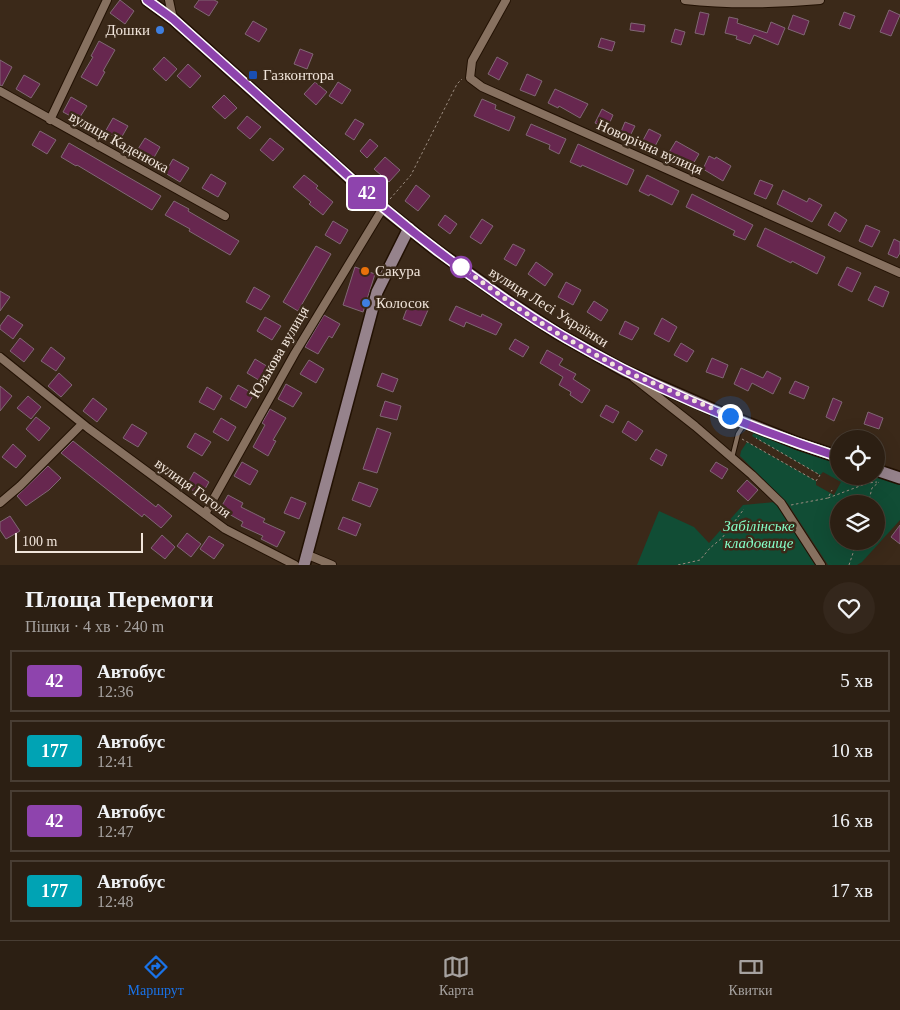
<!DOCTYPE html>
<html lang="uk">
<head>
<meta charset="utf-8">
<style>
  :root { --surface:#2c1f13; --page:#34271c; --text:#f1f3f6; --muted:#a6a2a0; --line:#483d33; --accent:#1a73e8 }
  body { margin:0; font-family:"Times New Roman",serif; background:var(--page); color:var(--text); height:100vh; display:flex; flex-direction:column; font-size:19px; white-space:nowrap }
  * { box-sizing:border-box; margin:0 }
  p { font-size:16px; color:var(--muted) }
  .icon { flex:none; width:28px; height:28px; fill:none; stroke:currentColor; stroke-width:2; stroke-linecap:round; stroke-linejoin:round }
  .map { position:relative; height:565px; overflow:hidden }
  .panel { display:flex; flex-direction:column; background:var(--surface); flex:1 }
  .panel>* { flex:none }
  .badge { padding:0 10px; border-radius:4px; font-size:18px; line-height:32px }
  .tools { position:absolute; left:830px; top:430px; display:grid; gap:10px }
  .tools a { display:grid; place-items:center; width:55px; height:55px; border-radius:50%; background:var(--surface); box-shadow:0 5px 20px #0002,0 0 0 1px var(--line); font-size:25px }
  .scale { position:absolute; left:15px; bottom:12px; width:128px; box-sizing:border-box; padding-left:5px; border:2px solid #f1e5db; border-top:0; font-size:14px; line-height:18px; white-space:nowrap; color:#f1e5db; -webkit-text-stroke:4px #3b2919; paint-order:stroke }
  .you { position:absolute; width:25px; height:25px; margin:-12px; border:4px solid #fff; border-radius:50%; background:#1a73e8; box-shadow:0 0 0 8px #1a73e833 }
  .map>.badge { position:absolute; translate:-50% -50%; box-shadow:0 0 0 2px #fff }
  .round { display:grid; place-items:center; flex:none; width:52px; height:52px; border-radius:26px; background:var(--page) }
  .head { display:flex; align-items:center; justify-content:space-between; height:85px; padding:0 25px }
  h1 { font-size:24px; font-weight:700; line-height:38px }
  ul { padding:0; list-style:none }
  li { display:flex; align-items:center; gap:15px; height:62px; margin:0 10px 8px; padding:0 15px; border:2px solid var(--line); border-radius:0px }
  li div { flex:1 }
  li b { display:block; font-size:19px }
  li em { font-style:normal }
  li .badge { min-width:55px; font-weight:700; text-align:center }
  .tab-bar { display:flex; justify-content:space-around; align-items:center; height:70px; border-top:1px solid var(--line); background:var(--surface); font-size:14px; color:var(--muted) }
  .tab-bar a { display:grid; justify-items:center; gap:2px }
  .tab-bar .selected { color:var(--accent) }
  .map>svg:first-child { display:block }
</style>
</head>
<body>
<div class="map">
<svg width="900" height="565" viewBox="0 0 900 565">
  <rect width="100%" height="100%" fill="#3b2919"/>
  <path fill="#114d35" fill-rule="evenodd" d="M754,432L839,462V476L876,475L900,484V520L862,562L857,565H828L788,504L740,456L741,451L747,442L816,481V485L834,495L841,482L823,472L820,475L752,436ZM839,504H876V541H839Z
    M775,502L815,565H637L659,511L694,527L709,543L743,505Z"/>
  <path fill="#67274f" stroke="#806774" d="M120,0L134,11L125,24L110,13Z
    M199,0H214L218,2L209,16L194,7Z
    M889,10L900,15L891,36L880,32Z
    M700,12L709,14L704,35L695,33Z
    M844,12L855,16L850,29L839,25Z
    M793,15L809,21L804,35L788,29Z
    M729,17L738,19L737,23L767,33L771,22L785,28L778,45L754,35L750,44L736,39L737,36L725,33Z
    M253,21L267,29L259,42L245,34Z
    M631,23L645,25L644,32L630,30Z
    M675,29L685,32L681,45L671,42Z
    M601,38L615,42L612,51L598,47Z
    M99,41L115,50L103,71L105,72L97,86L81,77L93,57L91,56Z
    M300,49L313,54L307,69L294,64Z
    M164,57L177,69L166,81L153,69Z
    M497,57L508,63L499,80L488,74Z
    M0,60L12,67L2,86L0,85Z
    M188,64L201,76L190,88L177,76Z
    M527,74L542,81L535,96L520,90Z
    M24,75L40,84L31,98L16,89Z
    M315,82L327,92L316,105L304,94Z
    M338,82L351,90L342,104L329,96Z
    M555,89L588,104L580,118L559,106L558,108L548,103Z
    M224,95L237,108L225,119L212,107Z
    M71,97L87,106L78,120L63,112Z
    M482,99L496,105L495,109L515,117L509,131L474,116Z
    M602,109L613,115L607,129L595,123Z
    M247,116L261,127L250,139L237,128Z
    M113,118L128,126L120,140L105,132Z
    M355,119L364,124L354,140L345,134Z
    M625,122L635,126L629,138L620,134Z
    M531,124L566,139L559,154L549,149L550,145L526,135Z
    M649,129L661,135L653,150L641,144Z
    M40,131L56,140L47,154L32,145Z
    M145,138L160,147L152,161L136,152Z
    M270,138L284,149L273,161L260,150Z
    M370,139L378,146L367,158L360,151Z
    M676,141L699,154L693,164L679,158L678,160L668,154Z
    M69,143L161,196L152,210L77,165L76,166L61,157Z
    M578,144L634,170L627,185L582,165L581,167L570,162Z
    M709,156L715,159L716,157L731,166L723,181L703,169Z
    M385,157L400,170L389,182L374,169Z
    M173,159L189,168L180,182L165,173Z
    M211,174L226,183L218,197L202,188Z
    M304,175L318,186L316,188L333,202L323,215L309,204L311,202L293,187Z
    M647,175L679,191L672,205L650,194L649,196L639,191Z
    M760,180L773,185L766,199L754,194Z
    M416,185L430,196L418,211L405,201Z
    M783,190L807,202L809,198L822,205L812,222L777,204Z
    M692,194L753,225L745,240L733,235L735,231L686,207Z
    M174,201L189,209L188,211L239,241L230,255L189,231L190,229L165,215Z
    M835,212L847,220L840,232L828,225Z
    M445,215L457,224L450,234L438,225Z
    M482,219L493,226L481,244L470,237Z
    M333,221L348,230L340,244L325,235Z
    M866,225L880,231L872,247L859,241Z
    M765,228L825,257L817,274L792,261L791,263L757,246Z
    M894,239L900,242V253L897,258L888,254Z
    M513,244L525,250L516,266L504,259Z
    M316,246L331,254L298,311L283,302Z
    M536,262L553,274L545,286L528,274Z
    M355,267L375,274L363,312L343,305Z
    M847,267L861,273L852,292L838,285Z
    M566,282L581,290L573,305L558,297Z
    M875,286L889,292L883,307L868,300Z
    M254,287L270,296L261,310L246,302Z
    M0,291L10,297L0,311Z
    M594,301L608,310L601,321L587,312Z
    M409,303L428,310L421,326L403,319Z
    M456,306L481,317L482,314L502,324L496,335L466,322L464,327L449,320Z
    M8,315L23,325L13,339L0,329V326Z
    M324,315L340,324L332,338L329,336L318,354L305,347Z
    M265,317L281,326L272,340L257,331Z
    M662,318L677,327L669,342L654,334Z
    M625,321L639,328L632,340L619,334Z
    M20,338L34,349L24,362L10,351Z
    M515,339L529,347L523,357L509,349Z
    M681,343L694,351L687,362L674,355Z
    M51,347L65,358L56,371L41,361Z
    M547,350L563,359L559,365L576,374L573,379L590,390L582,403L570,395L571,392L559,385L563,377L540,363Z
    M712,358L728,365L723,378L706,372Z
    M255,359L270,368L262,382L247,373Z
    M309,360L324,369L316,383L300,374Z
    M741,368L763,378L767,371L781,378L773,394L752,383L748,391L734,384Z
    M59,373L72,385L61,397L48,386Z
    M382,373L398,379L393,392L377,386Z
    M795,381L809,387L804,399L789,393Z
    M286,384L302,393L293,407L278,399Z
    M238,385L254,394L246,408L230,399Z
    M0,386L12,396L0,411Z
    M207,387L222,396L214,410L199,402Z
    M28,396L41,407L31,419L17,408Z
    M93,398L107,409L97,422L83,411Z
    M833,398L842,402L834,421L826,417Z
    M385,401L401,406L397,420L380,416Z
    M606,405L619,412L613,423L600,416Z
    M270,409L286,418L273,440L276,441L268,456L253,447L265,425L262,423Z
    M868,412L883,418L879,429L864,424Z
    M36,417L50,428L39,441L26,429Z
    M221,418L236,427L228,441L213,432Z
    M628,421L643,431L636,441L622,432Z
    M132,424L147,433L138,447L123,438Z
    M377,428L391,433L377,473L363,469Z
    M195,433L211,442L202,456L187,447Z
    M73,441L156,507L158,504L172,516L161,528L144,514L142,517L61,453Z
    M13,444L26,456L16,468L2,457Z
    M656,449L667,455L662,466L650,459Z
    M242,462L258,471L250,485L234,476Z
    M716,462L728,469L722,479L710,471Z
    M48,466L61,478L49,490L26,506L17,496Z
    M194,472L209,482L201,496L186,486Z
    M747,480L758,490L748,501L737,491Z
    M359,482L378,489L370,507L352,500Z
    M228,495L243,503L241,507L265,519L263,522L285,532L277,547L261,539L263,536L241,526L243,522L220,509Z
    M291,497L306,503L299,519L284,513Z
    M10,516L20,531L6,539L0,530V522Z
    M343,517L361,524L356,536L338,529Z
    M900,525V544L891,537Z
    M187,533L201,544L191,557L177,546Z
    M162,535L175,547L165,559L151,548Z
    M209,536L224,545L214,559L200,549Z"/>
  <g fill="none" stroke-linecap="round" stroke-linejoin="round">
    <g stroke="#221103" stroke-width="6">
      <path id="service" d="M732,458L738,434L745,423"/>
    </g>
    <g stroke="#221103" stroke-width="10">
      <path id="minor" d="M169,0L173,19
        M506,0L472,61L470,78L482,87L900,273
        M685,0C730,5 775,4 820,0
        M0,91L225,216
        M50,120L107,0
        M0,357L88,428L225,529L295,565
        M634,378L695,426L752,475L781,503L821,565
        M0,503L20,486L82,424
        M205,514L295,353L383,208
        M308,555L332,565"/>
    </g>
    <g stroke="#221103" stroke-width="14">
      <path id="secondary" d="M147,0L173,19L383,208L436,250L505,299L557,333L625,371L714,410L797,443L839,457
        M876,470L900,478
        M304,565L377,292L409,228"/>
    </g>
    <path stroke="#9b8c80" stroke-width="1" stroke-dasharray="2.5 2.5" stroke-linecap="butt" d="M390,199L411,175L457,84L462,79
      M742,439L816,481L820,475L756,438
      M828,498L868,483L877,482
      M868,504L872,488L879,482
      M791,505L828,498L832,490
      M678,565L700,560L710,548L722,538L744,509
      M849,565L857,541"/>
    <use href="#service" stroke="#877160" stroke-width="4"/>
    <use href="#minor" stroke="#877160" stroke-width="8"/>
    <use href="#secondary" stroke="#96838c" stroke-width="11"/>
  </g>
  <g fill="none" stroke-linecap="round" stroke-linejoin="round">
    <g stroke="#fff" stroke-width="11">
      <path id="line" d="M147,0L173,19C221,62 269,105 318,149C340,168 361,189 384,208C422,240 462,270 503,298C605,369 722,419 839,457"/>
    </g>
    <use href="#line" stroke="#8e44ad" stroke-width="8"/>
    <path stroke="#f1e5db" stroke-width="5" stroke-dasharray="0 9" d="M461,267L518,308L557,333L625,371L730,416"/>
  </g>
  <g fill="#3f7fe0" stroke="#3b2919" stroke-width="2">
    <circle cx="160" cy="30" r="5"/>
    <circle cx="366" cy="303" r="5"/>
  </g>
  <rect fill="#1a4fb4" stroke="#3b2919" stroke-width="2" x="248" y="70" width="10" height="10" rx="2.5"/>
  <circle fill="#fff" stroke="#8e44ad" stroke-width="2.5" cx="461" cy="267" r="10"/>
  <circle fill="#e8710a" stroke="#3b2919" stroke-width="2" cx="365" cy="271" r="5"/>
  <g text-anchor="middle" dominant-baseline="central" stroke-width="5" stroke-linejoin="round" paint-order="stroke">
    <g font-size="15" fill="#f1e5db" stroke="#3b2919" text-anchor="start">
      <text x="150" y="30" text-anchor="end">Дошки</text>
      <text x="263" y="75">Газконтора</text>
      <text x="375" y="271">Сакура</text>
      <text x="376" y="303">Колосок</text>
    </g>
    <g font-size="15" fill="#f1e5db" stroke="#3b2919">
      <text transform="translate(119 142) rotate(29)">вулиця Каденюка</text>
      <text transform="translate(650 147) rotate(24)">Новорічна вулиця</text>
      <text transform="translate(549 307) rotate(32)">вулиця Лесі Українки</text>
      <text transform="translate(279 352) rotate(-60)">Юзькова вулиця</text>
      <text transform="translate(193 488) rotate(36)">вулиця Гоголя</text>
    </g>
    <g font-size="15" font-style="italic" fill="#85ffc8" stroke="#3b2919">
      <text x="759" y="526">Забілінське<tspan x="759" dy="17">кладовище</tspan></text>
    </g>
  </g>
</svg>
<div class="tools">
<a><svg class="icon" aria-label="locate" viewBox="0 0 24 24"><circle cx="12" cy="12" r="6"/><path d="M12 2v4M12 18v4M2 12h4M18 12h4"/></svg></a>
<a><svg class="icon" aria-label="layers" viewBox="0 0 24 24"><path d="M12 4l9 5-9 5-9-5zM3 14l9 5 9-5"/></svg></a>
</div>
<div class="scale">100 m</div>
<div class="you" style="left:730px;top:416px"></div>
<b class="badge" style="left:367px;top:193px;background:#8e44ad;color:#fff">42</b>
</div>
<section class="panel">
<div class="head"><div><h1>Площа Перемоги</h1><p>Пішки · 4 хв · 240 m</p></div><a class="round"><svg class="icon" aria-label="heart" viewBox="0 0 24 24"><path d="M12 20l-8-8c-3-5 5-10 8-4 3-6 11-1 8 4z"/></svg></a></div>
<ul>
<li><span class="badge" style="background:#8e44ad;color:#fff">42</span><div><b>Автобус</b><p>12:36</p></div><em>5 хв</em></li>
<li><span class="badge" style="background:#00a3b4;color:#fff">177</span><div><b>Автобус</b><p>12:41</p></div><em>10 хв</em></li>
<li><span class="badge" style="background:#8e44ad;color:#fff">42</span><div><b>Автобус</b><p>12:47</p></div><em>16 хв</em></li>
<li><span class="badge" style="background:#00a3b4;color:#fff">177</span><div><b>Автобус</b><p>12:48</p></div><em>17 хв</em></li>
</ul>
</section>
<nav class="tab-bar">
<a class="selected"><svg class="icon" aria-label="directions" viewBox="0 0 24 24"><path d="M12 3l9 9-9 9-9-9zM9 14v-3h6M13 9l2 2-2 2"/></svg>Маршрут</a>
<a><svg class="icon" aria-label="map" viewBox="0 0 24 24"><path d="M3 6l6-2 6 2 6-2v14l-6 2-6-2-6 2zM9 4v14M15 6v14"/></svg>Карта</a>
<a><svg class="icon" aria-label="tickets" viewBox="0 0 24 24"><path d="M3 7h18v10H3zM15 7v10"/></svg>Квитки</a>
</nav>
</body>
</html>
